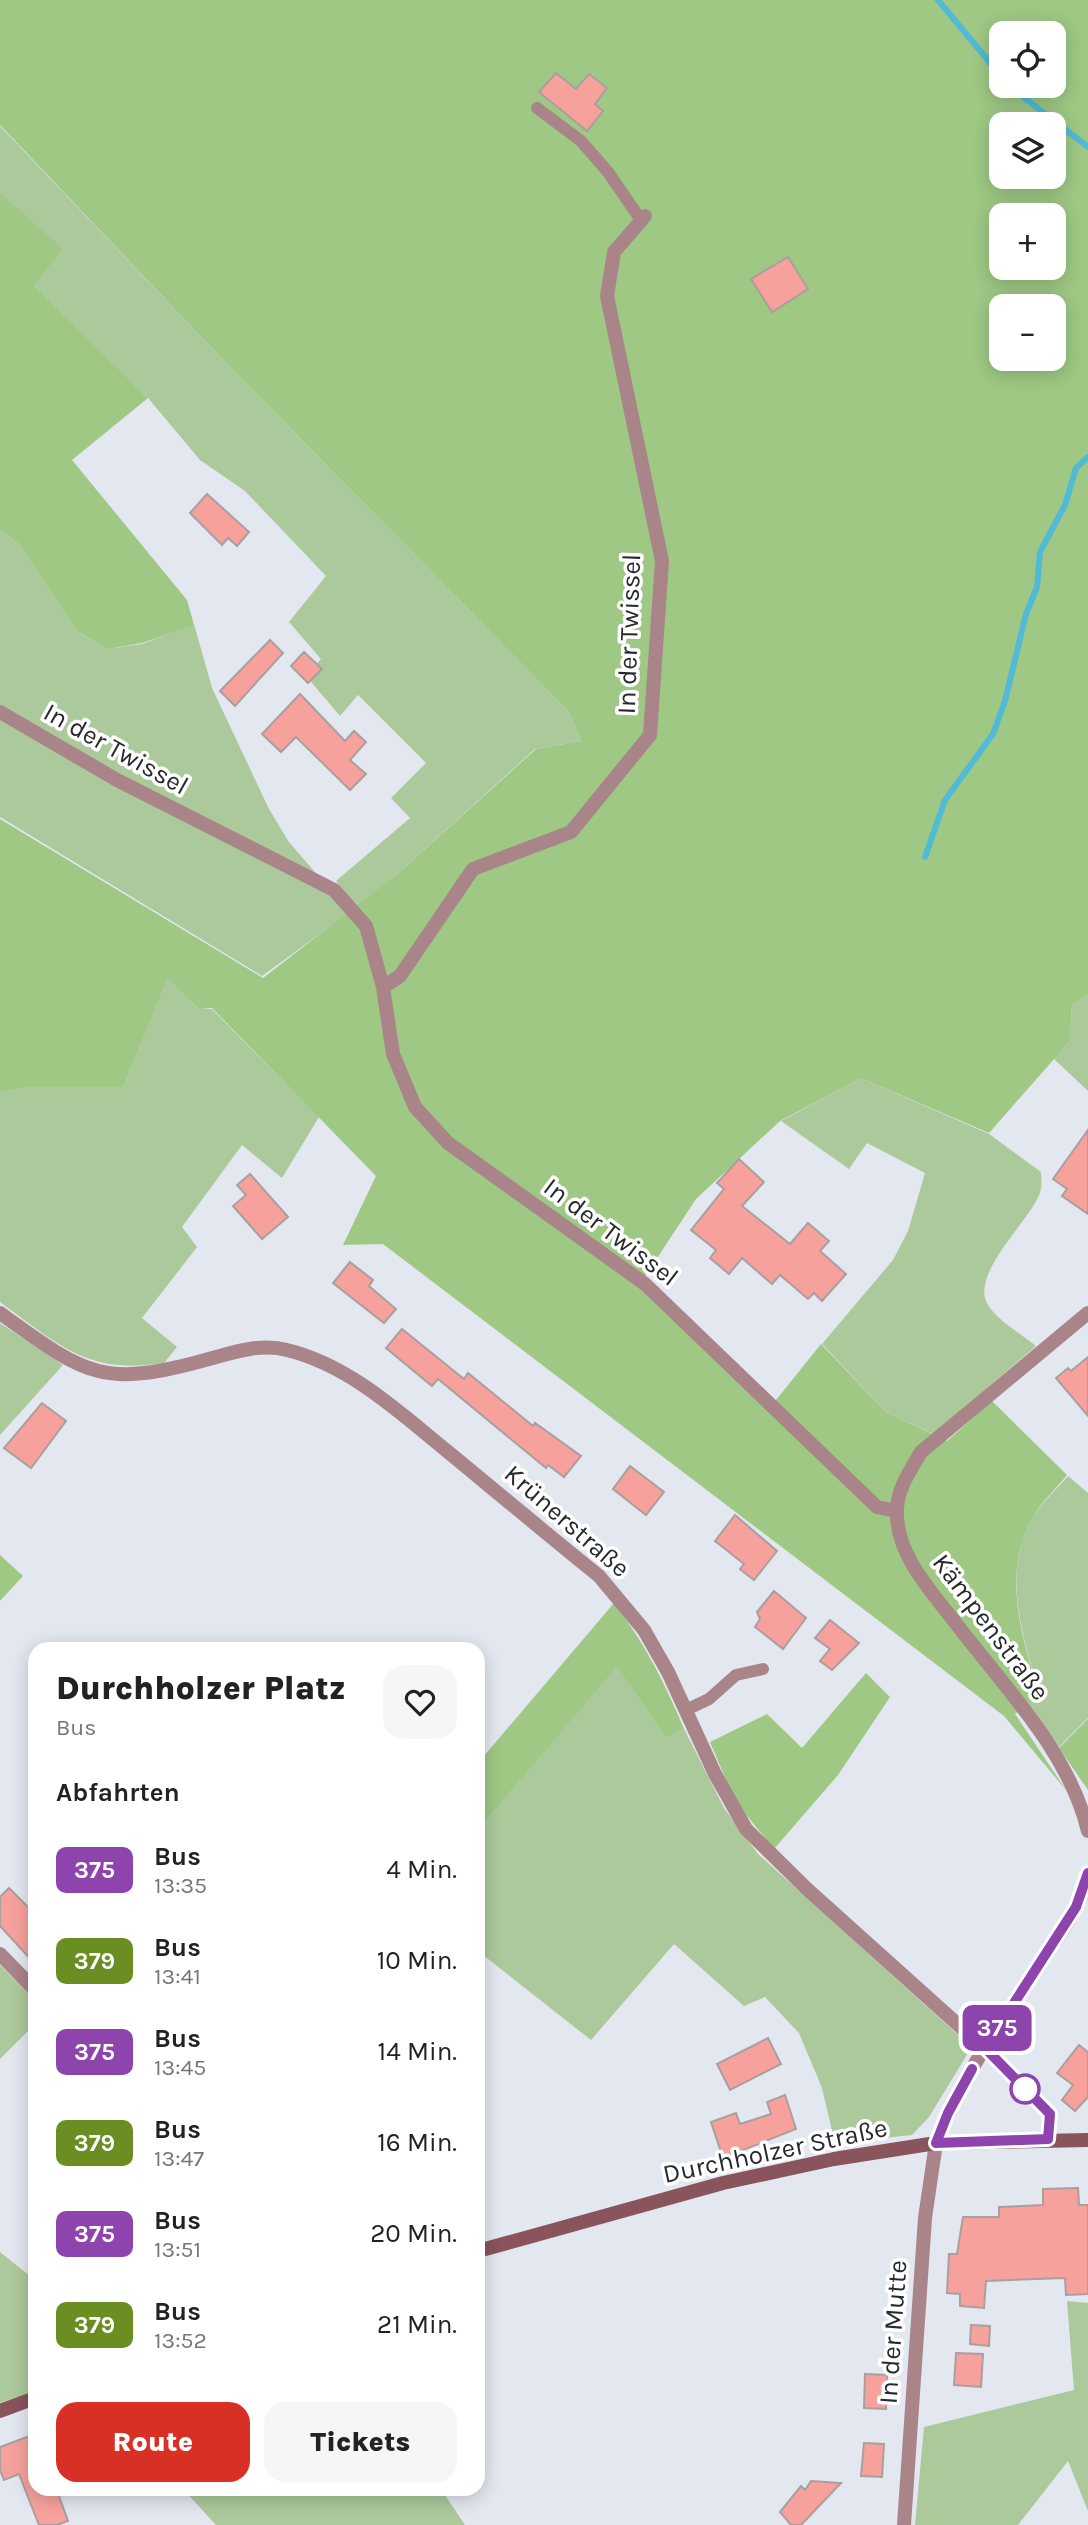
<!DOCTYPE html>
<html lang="de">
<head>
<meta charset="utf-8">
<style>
  :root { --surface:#fff; --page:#f6f6f6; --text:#222; --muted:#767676; --accent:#d93025 }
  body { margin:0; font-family:Karla,sans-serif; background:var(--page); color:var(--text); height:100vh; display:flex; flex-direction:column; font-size:26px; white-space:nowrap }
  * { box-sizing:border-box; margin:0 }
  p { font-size:23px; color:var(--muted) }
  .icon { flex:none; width:38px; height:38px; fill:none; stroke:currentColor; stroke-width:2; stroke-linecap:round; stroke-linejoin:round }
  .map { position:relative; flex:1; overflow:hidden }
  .details { position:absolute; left:28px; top:1642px; width:457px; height:854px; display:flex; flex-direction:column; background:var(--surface); border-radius:21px; box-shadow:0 4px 18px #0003 }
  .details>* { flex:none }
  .badge { padding:0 14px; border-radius:10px; font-size:24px; line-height:46px }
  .fabs { position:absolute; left:989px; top:21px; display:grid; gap:14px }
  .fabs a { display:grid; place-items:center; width:77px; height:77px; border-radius:14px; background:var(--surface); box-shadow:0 4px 18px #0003; font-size:35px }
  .map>.badge { position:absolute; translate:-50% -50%; box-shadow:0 0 0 4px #fff }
  h2 { padding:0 28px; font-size:26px; line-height:63px }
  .round { display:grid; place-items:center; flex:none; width:74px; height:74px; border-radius:21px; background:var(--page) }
  .overview { display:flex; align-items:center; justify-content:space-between; height:119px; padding:0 28px }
  h1 { font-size:33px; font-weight:800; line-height:52px }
  .primary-button { display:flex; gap:14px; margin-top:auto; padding:14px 28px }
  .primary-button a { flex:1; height:80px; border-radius:21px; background:var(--accent); color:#fff; font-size:28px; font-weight:800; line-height:80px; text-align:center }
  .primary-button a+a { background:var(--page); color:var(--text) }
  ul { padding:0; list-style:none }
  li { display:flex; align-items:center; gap:21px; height:91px; padding:0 28px }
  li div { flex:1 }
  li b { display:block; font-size:26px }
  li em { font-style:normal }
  li .badge { min-width:77px; font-weight:700; text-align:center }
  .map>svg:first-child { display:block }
</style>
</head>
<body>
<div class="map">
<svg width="1088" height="2525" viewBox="0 0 1088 2525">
  <rect width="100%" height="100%" fill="#e3e7f0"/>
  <path fill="#acc99b" d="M0,126L203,339L569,712L581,741L535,749L395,876L355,908L336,881L410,818L391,798L426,763L358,695L340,716L306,676L321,659L289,622L326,576L245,491L200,460L148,398L34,285L0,193Z
    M0,530L20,545L79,633L108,649L142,644L194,624L212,688L269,809L289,842L320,878L120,777L0,708Z
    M0,717L335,895L350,912L262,976L0,817Z
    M168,976L199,1009H212L319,1117L282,1178L242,1145L182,1227L197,1247L142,1318L177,1347L164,1363C87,1375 59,1345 0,1302V1092L23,1087H123Z
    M1088,995V1091L1054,1059L1070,1041L1072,1005Z
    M861,1078L989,1134L1041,1172C1041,1177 1042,1184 1041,1189C1036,1215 977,1265 985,1298C990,1317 1022,1334 1036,1346L933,1434L886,1412L822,1344L893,1260L908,1231L925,1173L867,1143L849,1169L781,1121Z
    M0,1323L63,1365L0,1435Z
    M1068,1476L1088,1493V1718L1059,1747L1026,1706L1040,1696C1024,1640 1000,1572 1033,1517C1042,1502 1057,1489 1068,1476Z
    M617,1665L666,1738L684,1729L724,1808L758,1854L967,2043L969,2051L965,2058L929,2117L912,2135L835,2143L822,2088L799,2033L765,1997L744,2006L674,1944L591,2040L478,1951V1830Z
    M0,1965L35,2000V2024L0,2059Z
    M0,2252L35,2280V2391L0,2403Z
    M1067,2301L1088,2303V2511L1068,2461L1018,2525H915L924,2427L1074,2390Z
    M183,2489H441L465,2525H216Z"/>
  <path fill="#9ec884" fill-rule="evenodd" d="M0,0H1088V995L1072,1005L1070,1041L989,1133L861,1078L780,1121L696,1199L640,1284L768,1410L821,1344L886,1412L947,1441L992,1401L1067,1475C1056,1489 1041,1502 1033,1517C1000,1573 1023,1640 1040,1696L1015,1714L1066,1790L1004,1716L383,1244L343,1245L376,1176L212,1008L199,1009L168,977L123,1087H24L0,1092V819L263,978L395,876L536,749L581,741L569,712L203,339L0,125ZM1001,33H1054V86H1001ZM1001,124H1054V177H1001ZM1001,215H1054V268H1001ZM1001,306H1054V359H1001Z
    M0,193L63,249L34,285L148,398L72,460L187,600L194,625L142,643L108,649L78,632L20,545L0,530Z
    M0,1555L23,1576L0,1601Z
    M614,1603C644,1642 665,1683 684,1729L666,1738L617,1666L478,1830V1763Z
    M866,1673L890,1697L838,1775L774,1849L735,1801L710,1742L767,1714L802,1748Z
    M1088,1719V1790L1059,1748Z"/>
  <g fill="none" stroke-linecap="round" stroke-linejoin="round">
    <path stroke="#51bad6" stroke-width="6" d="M938,0L1001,76
      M1009,86L1088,147
      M925,857L945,800L993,734L1005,701L1026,614L1037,587L1040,552L1065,505L1076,468L1088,457"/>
  </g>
  <path fill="#f7a19c" stroke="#aa9f9e" stroke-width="2" d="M556,73L576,89L589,74L607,88L595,104L603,111L587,131L539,92Z
    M788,257L808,289L772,312L751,279Z
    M207,494L249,532L237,546L228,538L222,545L190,513Z
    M270,640L283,653L235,706L220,691Z
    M304,652L322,669L308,683L291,666Z
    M300,694L345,741L354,731L366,742L350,760L366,774L350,790L296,737L281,752L262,734Z
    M1088,1130V1214L1062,1196L1067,1189L1053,1179Z
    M739,1159L764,1182L742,1206L790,1244L808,1223L829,1241L820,1251L846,1274L822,1301L814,1293L808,1299L780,1275L772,1284L742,1258L729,1274L710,1258L716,1250L691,1230L724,1189L717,1183Z
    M250,1174L288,1217L262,1239L233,1206L246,1195L237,1185Z
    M350,1262L373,1280L369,1286L396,1309L384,1323L333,1283Z
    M402,1329L464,1379L468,1373L533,1426L535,1423L581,1456L564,1477L548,1465L546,1468L438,1379L432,1386L386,1348Z
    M1088,1357V1416L1056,1378L1068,1368L1071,1371Z
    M42,1403L66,1421L31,1468L4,1448Z
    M630,1466L664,1492L646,1515L613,1489Z
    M735,1515L777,1551L754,1580L740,1569L744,1564L715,1541Z
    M774,1591L806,1618L783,1649L755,1627L760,1619L757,1612Z
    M830,1620L859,1643L832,1670L820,1661L830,1649L815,1638Z
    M9,1888L35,1914V1964L0,1926V1897Z
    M768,2038L781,2064L730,2090L717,2064Z
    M1079,2045L1088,2052V2097L1075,2111L1062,2100L1073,2085L1057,2073Z
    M785,2095L796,2129L723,2158L711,2122L736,2113L740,2124L771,2114L767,2102Z
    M1078,2188L1079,2205H1088V2294L1066,2295L1065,2278L986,2281L984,2308L960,2306V2294L947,2293L949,2254H957L963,2217H999V2207L1043,2205V2189Z
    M971,2325L990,2326L989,2346L970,2344Z
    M956,2353L983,2354L981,2387L954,2385Z
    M865,2374L887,2375L886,2409L864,2408Z
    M35,2434V2488H56L68,2521L57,2525H39L19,2474L4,2480L0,2470V2447Z
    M864,2443L884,2444L882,2477L861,2476Z
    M811,2481L841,2483L801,2525H791L780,2512L801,2486L805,2490Z"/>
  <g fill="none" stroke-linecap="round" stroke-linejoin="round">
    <path stroke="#a98488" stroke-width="12" d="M537,108L581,141L608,172L641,220
      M686,1710L709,1699L736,1675L763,1669
      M984,2048L1050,2114L1048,2139"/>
    <path stroke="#a98488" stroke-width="14" d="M0,712L117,780L334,890L366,926L383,987L393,1054L415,1107L448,1143L645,1284L877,1507L896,1511
      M383,987L400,976L473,869L571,832L650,735L662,561L607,296L614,252L645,216
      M0,1313C86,1375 102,1389 209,1359C234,1352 261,1343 287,1350C349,1365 399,1412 447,1451C498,1493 548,1535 599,1576L644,1630L668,1672L715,1774L746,1829L807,1889L984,2048
      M0,1954L35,1990
      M904,2525L925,2218L936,2143"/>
    <path stroke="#a98488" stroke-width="14" d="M1088,1313L921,1452C911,1469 897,1489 897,1510C895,1555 933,1593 958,1626C1006,1689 1069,1752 1088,1831
      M936,2143C960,2081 998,2026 1034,1971C1054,1941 1082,1909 1088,1873"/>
    <path stroke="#89545c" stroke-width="14" d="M478,2251L723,2183L834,2159L936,2143L1088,2140
      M0,2411L35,2398"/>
  </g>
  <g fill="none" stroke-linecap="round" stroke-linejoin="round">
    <g stroke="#fff" stroke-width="16">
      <path id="line" d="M972,2069L948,2113L936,2143L1048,2139L1050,2114L985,2048L1076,1907L1088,1873"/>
    </g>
    <use href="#line" stroke="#8e44ad" stroke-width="10"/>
  </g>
  <circle fill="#fff" stroke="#8e44ad" stroke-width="3.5" cx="1025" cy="2089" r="14"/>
  <g text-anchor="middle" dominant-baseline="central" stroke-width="7" stroke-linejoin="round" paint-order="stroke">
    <g font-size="26" fill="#28292d" stroke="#fff">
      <text transform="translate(629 634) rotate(-88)">In der Twissel</text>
      <text transform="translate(116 749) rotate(29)">In der Twissel</text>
      <text transform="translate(611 1232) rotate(37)">In der Twissel</text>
      <text transform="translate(567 1521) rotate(41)">Krünerstraße</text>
      <text transform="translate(991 1627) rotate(53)">Kämpenstraße</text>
      <text transform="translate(775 2151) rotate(-12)">Durchholzer Straße</text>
      <text transform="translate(893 2332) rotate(-86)">In der Mutte</text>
    </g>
  </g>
</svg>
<div class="fabs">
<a><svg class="icon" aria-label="locate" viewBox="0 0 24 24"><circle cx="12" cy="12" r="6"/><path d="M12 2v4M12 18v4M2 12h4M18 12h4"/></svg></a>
<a><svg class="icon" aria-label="layers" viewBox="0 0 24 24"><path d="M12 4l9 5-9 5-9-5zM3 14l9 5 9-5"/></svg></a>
<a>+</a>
<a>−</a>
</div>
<b class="badge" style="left:997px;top:2028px;background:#8e44ad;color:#fff">375</b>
<section class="details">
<div class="overview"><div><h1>Durchholzer Platz</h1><p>Bus</p></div><a class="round"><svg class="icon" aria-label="heart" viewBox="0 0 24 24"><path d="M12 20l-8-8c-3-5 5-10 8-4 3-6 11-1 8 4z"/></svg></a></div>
<h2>Abfahrten</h2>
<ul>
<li><span class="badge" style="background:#8e44ad;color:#fff">375</span><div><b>Bus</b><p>13:35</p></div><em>4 Min.</em></li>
<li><span class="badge" style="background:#6b8e23;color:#fff">379</span><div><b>Bus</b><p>13:41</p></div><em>10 Min.</em></li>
<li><span class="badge" style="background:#8e44ad;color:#fff">375</span><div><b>Bus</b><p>13:45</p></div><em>14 Min.</em></li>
<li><span class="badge" style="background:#6b8e23;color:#fff">379</span><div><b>Bus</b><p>13:47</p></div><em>16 Min.</em></li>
<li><span class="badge" style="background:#8e44ad;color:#fff">375</span><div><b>Bus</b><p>13:51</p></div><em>20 Min.</em></li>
<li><span class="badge" style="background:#6b8e23;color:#fff">379</span><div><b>Bus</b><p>13:52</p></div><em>21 Min.</em></li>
</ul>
<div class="primary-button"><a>Route</a><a>Tickets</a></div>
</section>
</div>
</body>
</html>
